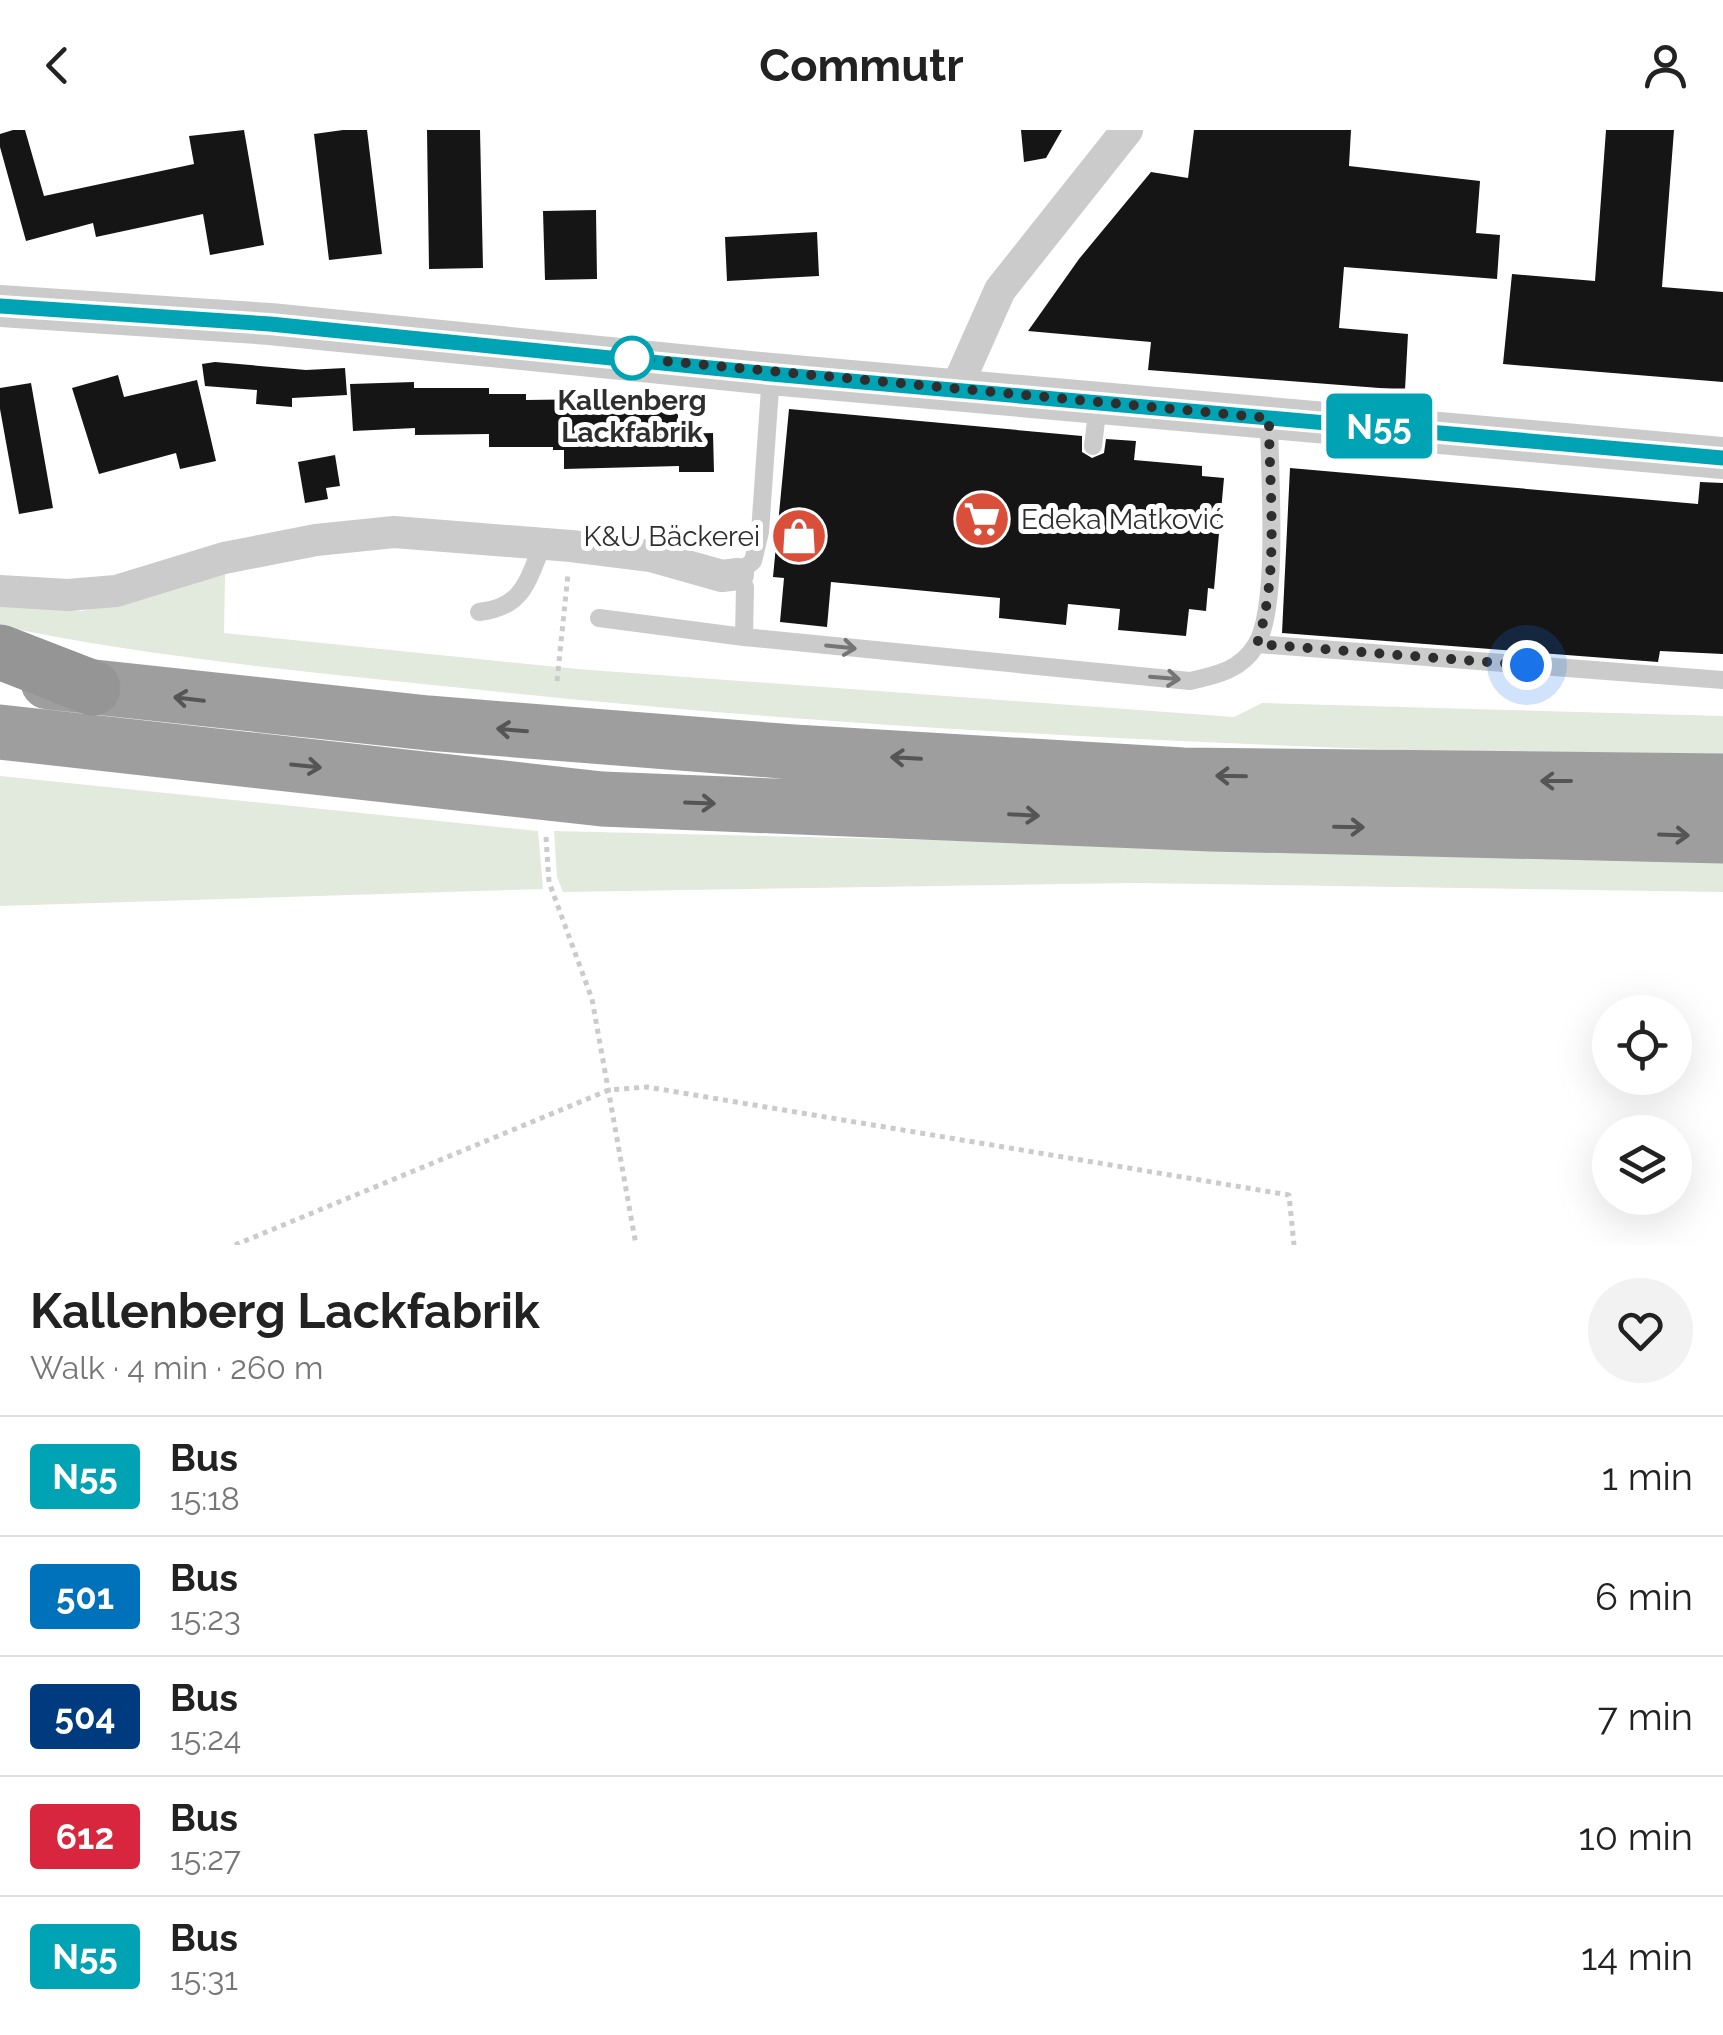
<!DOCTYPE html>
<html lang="en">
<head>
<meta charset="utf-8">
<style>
  :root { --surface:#fff; --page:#f2f2f2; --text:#222; --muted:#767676; --line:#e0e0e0 }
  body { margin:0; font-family:Raleway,sans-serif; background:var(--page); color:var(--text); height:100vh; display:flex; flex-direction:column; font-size:38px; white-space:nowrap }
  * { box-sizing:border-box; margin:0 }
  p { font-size:32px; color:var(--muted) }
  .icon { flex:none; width:55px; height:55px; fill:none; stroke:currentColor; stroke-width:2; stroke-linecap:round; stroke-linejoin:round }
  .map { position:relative; height:1115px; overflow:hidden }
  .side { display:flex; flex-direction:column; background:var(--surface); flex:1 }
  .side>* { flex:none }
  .badge { padding:0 20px; border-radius:8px; font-size:35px; line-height:65px }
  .buttons { position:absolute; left:1592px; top:865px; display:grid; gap:20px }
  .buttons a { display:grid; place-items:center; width:100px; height:100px; border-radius:50%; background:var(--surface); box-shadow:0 10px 40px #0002; font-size:50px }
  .you { position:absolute; width:50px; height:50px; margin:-25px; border:8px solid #fff; border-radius:50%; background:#1a73e8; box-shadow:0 0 0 15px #1a73e833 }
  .map>.badge { position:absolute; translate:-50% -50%; box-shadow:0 0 0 5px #fff }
  .round { display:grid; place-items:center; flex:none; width:105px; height:105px; border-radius:52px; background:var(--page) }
  .overview { display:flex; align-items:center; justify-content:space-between; height:170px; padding:0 30px }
  h1 { font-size:48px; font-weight:700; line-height:75px }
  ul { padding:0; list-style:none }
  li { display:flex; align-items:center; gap:30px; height:120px; padding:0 30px; border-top:2px solid var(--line) }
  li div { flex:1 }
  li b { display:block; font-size:38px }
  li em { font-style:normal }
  li .badge { min-width:110px; font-weight:700; text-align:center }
  header { display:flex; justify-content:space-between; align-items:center; height:130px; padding:0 30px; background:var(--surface); font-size:45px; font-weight:700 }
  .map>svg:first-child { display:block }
</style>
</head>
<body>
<header><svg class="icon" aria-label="back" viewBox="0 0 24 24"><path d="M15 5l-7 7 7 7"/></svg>Commutr<svg class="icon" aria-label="person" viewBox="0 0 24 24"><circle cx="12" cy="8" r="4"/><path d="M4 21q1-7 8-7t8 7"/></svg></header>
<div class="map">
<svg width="1723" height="1115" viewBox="0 0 1723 1115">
  <rect width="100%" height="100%" fill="#fff"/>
  <path fill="#e1eadc" d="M225,444L224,503L577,539L1234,587L1262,573L1723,586V629C1309,619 895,604 482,560C321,543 159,529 0,496V473L82,481Z
    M0,646L538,701L543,759L0,776Z
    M554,701L1723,729V762L1133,753L563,762L557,747Z"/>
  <path fill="#151515" d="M13,0H25L44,66L194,34L189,6L244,0L264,115L210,125L203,84L96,107L93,93L26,111L0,17V4Z
    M343,0H367L382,124L329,130L314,4Z
    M427,0H480L483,138L429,139Z
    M1021,0H1062L1046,28L1024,32Z
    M1194,0H1351L1349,36L1480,51L1476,103L1500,105L1497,149L1344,137L1339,198L1408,204L1405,260L1148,240L1151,212L1028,201L1079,129L1151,42L1188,48Z
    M1606,0H1674L1662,157L1723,162V252L1503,234L1512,144L1595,151Z
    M596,80L597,149L545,150L543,81Z
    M817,102L819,146L727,151L725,107Z
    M215,232L306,240L345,238L347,265L292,268V277L256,274L257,260L205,256L202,234Z
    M118,245L124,267L197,250L216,331L180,339L176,323L99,344L72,258Z
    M414,252V258H489V264H526V270L600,269V278L678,276V304L713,303L714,342H679V336L564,339V320H553V317H489V304L415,305V298L353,301L350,254Z
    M31,253L53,378L19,384L0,279V258Z
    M789,279L1082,306V322L1092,328L1104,323L1106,309L1136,311L1134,330L1202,336V346L1224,348L1214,459L1208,458L1206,481L1189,479L1186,506L1118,500L1120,479L1068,474L1066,495L999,488L1000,468L831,452L827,497L780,492L784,448L773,447Z
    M335,325L340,356L326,358L328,369L305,373L298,332Z
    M1290,338L1698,374L1700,352L1723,353V524L1660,521L1658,532L1282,503Z"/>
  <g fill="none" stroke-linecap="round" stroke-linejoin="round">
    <path stroke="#cbcbcb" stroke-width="5" stroke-dasharray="5 5" stroke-linecap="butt" d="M557,551L568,444
      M546,707L549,752L592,869L636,1115
      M235,1115L609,960L647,957L1289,1065L1294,1115"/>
    <path stroke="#cbcbcb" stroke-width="18" d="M1093,316L1098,274
      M479,482C524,477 527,451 543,414
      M599,488L744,507L1190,551C1217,545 1241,540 1256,515C1280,476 1269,338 1269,289
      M744,507L745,457L738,444L753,431L760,402L771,244
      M1257,514L1723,550"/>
    <path stroke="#cbcbcb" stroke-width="32" d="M955,261L1000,160L1127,0
      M0,461L68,465L116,461L224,428L316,410L394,402L571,416L651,426L722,446L738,444"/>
    <path stroke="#cbcbcb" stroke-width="42" d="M0,176L270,194L771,244L1723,328"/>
    <path stroke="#9e9e9e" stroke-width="55" d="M48,552L428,593L793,622L1183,645L1723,651
      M0,602L602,669L1212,694L1723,706"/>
    <path stroke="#959595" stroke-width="55" d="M0,522L93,558"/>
  </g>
  <defs><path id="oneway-shaft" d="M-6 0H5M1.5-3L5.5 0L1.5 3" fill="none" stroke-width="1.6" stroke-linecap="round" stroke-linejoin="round" transform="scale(2.5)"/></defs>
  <g stroke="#757575">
    <use href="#oneway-shaft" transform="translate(841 517) rotate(6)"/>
    <use href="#oneway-shaft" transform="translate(1165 548) rotate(5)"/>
  </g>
  <g stroke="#555">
    <use href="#oneway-shaft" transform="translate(189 569) rotate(-173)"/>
    <use href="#oneway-shaft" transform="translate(512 600) rotate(-175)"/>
    <use href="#oneway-shaft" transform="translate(906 628) rotate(-177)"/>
    <use href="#oneway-shaft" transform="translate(306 636) rotate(6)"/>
    <use href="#oneway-shaft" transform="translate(1231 646) rotate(-179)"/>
    <use href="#oneway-shaft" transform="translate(1556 651) rotate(-180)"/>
    <use href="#oneway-shaft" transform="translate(700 673) rotate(2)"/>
    <use href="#oneway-shaft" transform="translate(1024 685) rotate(3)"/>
    <use href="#oneway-shaft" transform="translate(1349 697) rotate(1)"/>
    <use href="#oneway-shaft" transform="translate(1674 705) rotate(2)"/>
  </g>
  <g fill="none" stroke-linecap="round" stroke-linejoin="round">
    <g stroke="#fff" stroke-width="22">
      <path id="line" d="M0,176L270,194L771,244L1723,328"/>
    </g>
    <use href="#line" stroke="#00a3b4" stroke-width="15"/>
    <path stroke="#2e2e2e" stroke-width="10" stroke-dasharray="0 18" d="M632,228L1269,288C1269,361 1280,444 1257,514L1527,535"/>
  </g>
  <defs>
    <g id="supermarket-disc" transform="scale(2.875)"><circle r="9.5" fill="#da4f3a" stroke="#fff"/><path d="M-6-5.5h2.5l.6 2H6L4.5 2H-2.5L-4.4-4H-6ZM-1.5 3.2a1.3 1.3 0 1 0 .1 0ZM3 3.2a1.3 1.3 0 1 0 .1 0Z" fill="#fff"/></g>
    <g id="shop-disc" transform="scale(2.875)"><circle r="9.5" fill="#da4f3a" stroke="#fff"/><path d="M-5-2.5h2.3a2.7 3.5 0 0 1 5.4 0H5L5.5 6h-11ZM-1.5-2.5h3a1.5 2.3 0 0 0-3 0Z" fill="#fff"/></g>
  </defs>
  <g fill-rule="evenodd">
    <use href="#supermarket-disc" x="982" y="389"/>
    <use href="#shop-disc" x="799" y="406"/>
  </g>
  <circle fill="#fff" stroke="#00a3b4" stroke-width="5" cx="632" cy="228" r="20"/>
  <g text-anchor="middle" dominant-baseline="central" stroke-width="10" stroke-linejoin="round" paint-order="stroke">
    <g font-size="28" font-weight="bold" fill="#2e2e2e" stroke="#fff">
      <text x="632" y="270">Kallenberg<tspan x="632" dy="32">Lackfabrik</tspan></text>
    </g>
    <g font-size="28" fill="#2e2e2e" stroke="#fff" text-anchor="start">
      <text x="1021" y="389">Edeka Matković</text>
      <text x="760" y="406" text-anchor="end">K&amp;U Bäckerei</text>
    </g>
  </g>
</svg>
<div class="buttons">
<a><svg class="icon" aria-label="locate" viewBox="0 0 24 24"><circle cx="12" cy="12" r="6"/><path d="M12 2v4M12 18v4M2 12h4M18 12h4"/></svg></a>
<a><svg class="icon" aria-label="layers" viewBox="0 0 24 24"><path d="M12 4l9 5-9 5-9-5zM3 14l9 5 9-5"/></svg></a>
</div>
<div class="you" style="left:1527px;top:535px"></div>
<b class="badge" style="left:1379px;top:296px;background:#00a3b4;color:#fff">N55</b>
</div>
<section class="side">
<div class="overview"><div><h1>Kallenberg Lackfabrik</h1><p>Walk · 4 min · 260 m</p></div><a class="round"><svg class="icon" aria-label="heart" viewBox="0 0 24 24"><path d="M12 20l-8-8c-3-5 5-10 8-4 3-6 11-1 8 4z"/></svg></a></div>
<ul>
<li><span class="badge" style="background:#00a3b4;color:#fff">N55</span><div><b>Bus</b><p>15:18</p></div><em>1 min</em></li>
<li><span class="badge" style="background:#0072bc;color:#fff">501</span><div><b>Bus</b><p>15:23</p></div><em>6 min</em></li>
<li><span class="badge" style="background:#003b80;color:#fff">504</span><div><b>Bus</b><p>15:24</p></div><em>7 min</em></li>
<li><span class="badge" style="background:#d7263d;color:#fff">612</span><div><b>Bus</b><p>15:27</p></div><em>10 min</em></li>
<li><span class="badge" style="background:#00a3b4;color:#fff">N55</span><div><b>Bus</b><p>15:31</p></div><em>14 min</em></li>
</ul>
</section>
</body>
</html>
